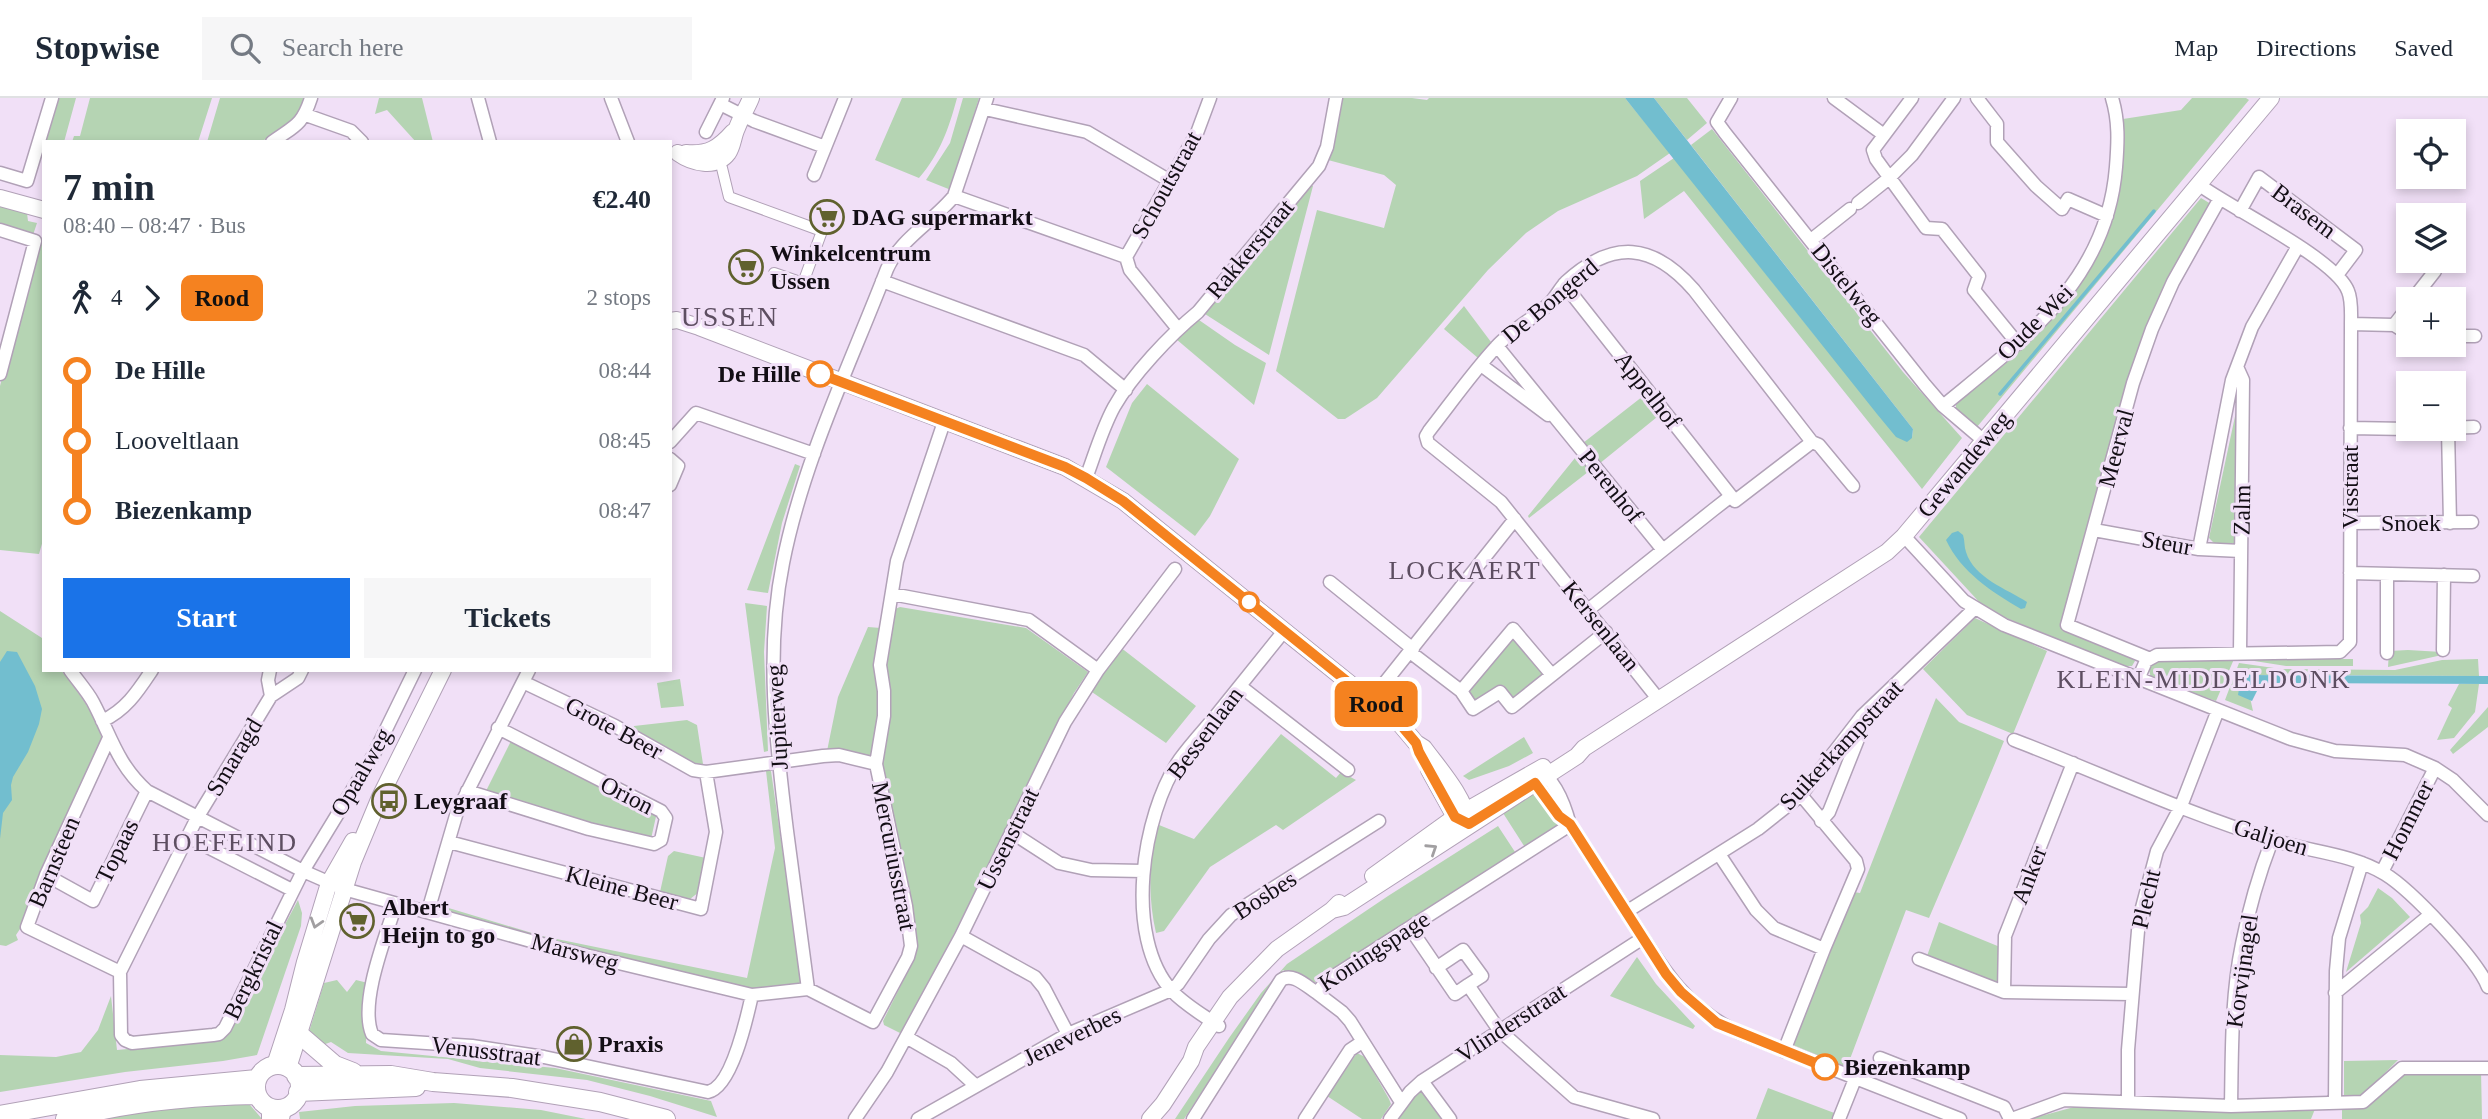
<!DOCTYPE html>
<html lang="en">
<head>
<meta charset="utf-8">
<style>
  :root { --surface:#fff; --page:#f6f6f7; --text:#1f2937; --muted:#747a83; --line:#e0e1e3; --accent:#1a73e8 }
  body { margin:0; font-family:"Times New Roman",serif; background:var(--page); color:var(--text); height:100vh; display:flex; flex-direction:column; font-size:26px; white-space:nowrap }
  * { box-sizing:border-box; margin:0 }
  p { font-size:23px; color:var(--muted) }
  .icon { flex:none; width:38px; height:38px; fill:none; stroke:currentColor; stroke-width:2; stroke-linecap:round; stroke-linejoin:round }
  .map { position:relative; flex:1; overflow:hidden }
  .side { position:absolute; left:42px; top:42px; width:630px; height:532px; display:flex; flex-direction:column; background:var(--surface); border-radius:0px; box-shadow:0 4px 10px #0003 }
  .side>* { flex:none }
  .badge { padding:0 14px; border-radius:10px; font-size:24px; line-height:46px }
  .tools { position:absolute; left:2396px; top:21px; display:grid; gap:14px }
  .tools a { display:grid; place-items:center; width:70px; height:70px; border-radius:0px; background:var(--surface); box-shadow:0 4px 10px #0003; font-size:35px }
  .map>.badge { position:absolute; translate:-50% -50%; box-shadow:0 0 0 4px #fff }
  .legs { display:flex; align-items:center; gap:10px; height:77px; padding:0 21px; font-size:23px }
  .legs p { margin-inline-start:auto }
  .summary { display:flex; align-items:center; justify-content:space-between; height:119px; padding:0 21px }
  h1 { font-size:38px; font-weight:600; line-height:52px }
  .primary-button { display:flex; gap:14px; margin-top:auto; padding:14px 21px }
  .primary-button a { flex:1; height:80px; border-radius:0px; background:var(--accent); color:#fff; font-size:28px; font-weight:600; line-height:80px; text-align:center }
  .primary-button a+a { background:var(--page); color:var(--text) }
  ul { padding:0 21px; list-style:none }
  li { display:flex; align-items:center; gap:24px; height:70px; font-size:26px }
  li i { display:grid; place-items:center; width:10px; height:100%; margin:0 9px; background:currentColor }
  li i::after { content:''; width:18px; height:18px; margin:-9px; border:5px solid; border-radius:50%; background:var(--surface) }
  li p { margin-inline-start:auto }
  li:first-child i { background:linear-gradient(#0000 50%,currentColor 0) }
  li:last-child i { background:linear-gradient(currentColor 50%,#0000 0) }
  header { display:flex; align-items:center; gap:42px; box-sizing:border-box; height:98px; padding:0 35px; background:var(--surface); border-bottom:2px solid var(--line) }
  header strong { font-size:33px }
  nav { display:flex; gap:38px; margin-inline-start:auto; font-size:24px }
  .search { width:490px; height:63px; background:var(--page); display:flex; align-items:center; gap:18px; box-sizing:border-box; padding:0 24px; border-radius:0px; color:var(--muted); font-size:26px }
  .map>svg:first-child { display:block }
</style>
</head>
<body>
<header>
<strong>Stopwise</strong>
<div class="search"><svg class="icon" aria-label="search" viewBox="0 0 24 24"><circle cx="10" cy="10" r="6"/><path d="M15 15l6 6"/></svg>Search here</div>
<nav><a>Map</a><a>Directions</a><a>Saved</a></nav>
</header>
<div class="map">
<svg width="2488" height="1021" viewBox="0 0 2488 1021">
  <rect width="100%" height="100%" fill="#f1e0f7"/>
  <path fill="#b5d4b3" d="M57,0H76L64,44H44Z
    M90,0H212L198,44H72L74,38H80Z
    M220,0H307L301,18L261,44H207Z
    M379,0H422L433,44H416L387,12L375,16Z
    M902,0H957C949,30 940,56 919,80L875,62Z
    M963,0H979L951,92L926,82L950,45Z
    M1341,0H1412L1427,2L1429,0H1625L1670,55L1637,78L1558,113L1526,135L1488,172L1377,300L1345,321H1338L1276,273L1317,112L1384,130L1396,87L1384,77L1328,62Z
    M1654,0H1687L1707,25L1687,42Z
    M2192,0H2246L2249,2L1977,329L1956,312V307C1968,291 1997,274 2013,259C2088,192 2131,125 2123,21L2181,12Z
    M1712,31L1903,274L1962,340L1922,391L1684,93L1644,121L1640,83L1674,60L1817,240L1912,340L1913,331L1691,47Z
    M1310,86L1313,88L1269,257L1205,216L1238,176L1267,135Z
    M2201,100L2211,106L2168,182L2100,386L2061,528L2131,557L2135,563L2132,568H2124L2006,520L1982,507L1919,439Z
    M0,108L27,115L28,123L37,125L33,137L0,125Z
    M44,136V439L39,456L0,452V288L12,241L19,229Z
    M1464,208L1491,244L1478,260L1444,231Z
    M1199,222L1235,247L1266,265L1254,307L1176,241Z
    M1147,286L1239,361L1210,418L1195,438L1106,369L1132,305Z
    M1647,295L1662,315L1599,366L1583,345Z
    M2240,295L2236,445H2214L2209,440Z
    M1579,355L1588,367L1585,370L1588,374L1529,420L1528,418Z
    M795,366L800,368L782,425L768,495L747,492Z
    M745,505L767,508L764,554L768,653L764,654Z
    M900,509L1026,530L1088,574L1074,595L925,894L903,933L900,935L884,927L883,923L912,865L917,849L881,662L885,565L895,511Z
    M0,513L42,540L44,572H61C78,594 95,615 102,641L22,828L16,837L18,842L6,848L0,847Z
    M1975,520L2047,553L2013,636L1967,617L1923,571Z
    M868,529L881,530L880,599L874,660L827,653L838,599Z
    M1515,535L1548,576L1515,603L1503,587L1475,605L1468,594Z
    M1120,549L1196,608L1166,645L1089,592Z
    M2408,552L2442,554V557L2388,569L2389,553Z
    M2244,559H2338L2339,561H2353V568H2286L2248,562Z
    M2165,561H2234L2216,603L2151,580L2149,572L2153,564Z
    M2478,561L2479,578L2261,577V585H2279L2247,586L2253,613L2225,602L2239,565L2281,571L2395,572L2442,562Z
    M680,581L684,608L661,610L657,585Z
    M2459,586H2479L2475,614L2454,640L2437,642L2452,610L2448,607Z
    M1936,600L1959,624L2004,643C1980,703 1954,761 1929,820L1906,812L1847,969L1793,947L1794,942L1836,831L1854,794L1860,795Z
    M2488,609V629L2453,656L2450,652Z
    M687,622L697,627L703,666L700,670L631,635L634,628Z
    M1281,636L1336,680L1341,674L1356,682L1283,732L1276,727L1210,769L1164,833L1156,835C1148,800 1148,762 1159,727L1194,741Z
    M1524,639L1533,655L1509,668L1469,682L1463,678Z
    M512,641L657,714L651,741L592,728L485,695Z
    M766,673H771L802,888L765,894L531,849L452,828L438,823L442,808L542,838L747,880L775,750Z
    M1533,696L1559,728L1526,751L1503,715Z
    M1498,728L1517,757L1314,885L1303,884L1283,872L1184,1021H1175L1229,940L1261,895L1287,866L1388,798Z
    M674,753L706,760L699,794L690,801L660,794L668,758Z
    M2378,790L2392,800L2410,819L2346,874L2361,825L2360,817L2368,809Z
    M298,802L302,815L301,828L257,957L223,963L125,974L0,994V957L56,959L81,954L98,932L111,898L117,952L214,943L228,934Z
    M1939,824L2000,849L1998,855L1999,888L1927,858Z
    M1637,859L1656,886L1695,928L1693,931L1610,898Z
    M337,882L347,894L356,882L368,885L366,945L381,953L555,970L711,1003L717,1019L650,998L587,982L480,970L448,961L348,955L331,944L317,949L309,934L324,885Z
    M1357,955L1365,959L1389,1001L1391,1006L1381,1021H1362L1327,998Z
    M2398,962L2361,999L2344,1000V963Z
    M2481,973L2482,1021H2342V1011H2364L2401,974Z
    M1768,990L1837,1016L1835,1021H1756Z
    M1423,992L1442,1021H1394L1413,998Z
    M245,1001L262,1021H73Z
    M454,1005L541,1012L586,1021H300L299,1014L355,1008Z
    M2074,1009L2315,1011L2311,1021H2030Z"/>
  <path fill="#72becf" d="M1625,0H1654L1913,331L1912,340L1907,344L1896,339L1877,316Z
    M1958,433L1963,437C1965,443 1964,449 1966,454C1974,480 2007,491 2027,504L2025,510L2021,511C1992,494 1961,474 1946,442L1952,435Z
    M7,553L17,554L35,588L42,611L39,626L28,654L13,679L11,687L12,702L3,715L0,741V564Z
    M2244,577L2488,578V586L2261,585L2252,603L2238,597L2239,591L2236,588L2240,586Z"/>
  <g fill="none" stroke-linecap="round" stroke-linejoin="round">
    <path stroke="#72becf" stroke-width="3.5" d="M2000,296L2154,113"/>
    <g stroke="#b1a1b7" stroke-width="12">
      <path id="pedestrian" d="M722,70L729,99L822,133L803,185L774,175"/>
    </g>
    <g stroke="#b1a1b7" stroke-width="15">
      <path id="minor" d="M478,0L490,44
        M611,0L628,44
        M1731,0L1717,24L1725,35L1925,287L1943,308L1983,342
        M1834,0L1884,37
        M1912,0L1873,52L1876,61L1926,130L1942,131L1979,178L1974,192L2018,246
        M1977,0L1997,26V44L2036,88L2062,111L2068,101L2107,118
        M720,6L754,23L825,49
        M985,11L1087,34L1170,83
        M306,17L351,33L362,44
        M706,34L723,0
        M272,44C294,28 302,28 311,0
        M0,75L27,83L52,0
        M814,77L845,0
        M954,98L1126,159
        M1858,105L1888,81L1912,57L1954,0
        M2240,113L2259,79L2356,152L2337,177
        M0,132L35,143L0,276
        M1811,142L1850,111
        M882,183L1084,257L1126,292
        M1564,186L1731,398
        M2413,201L2435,173
        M2351,226L2394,227L2408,236
        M2394,227L2408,209
        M1178,231L1130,172L1126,159L1197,35L1210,0
        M2454,238H2475
        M1497,248L1663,452
        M1481,267L1548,317
        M2238,271L2243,282L2240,555
        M1943,308C2024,241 2107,183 2116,69C2118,44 2119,23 2112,0
        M2350,330L2408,331
        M2415,331L2474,329
        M2448,331L2450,425
        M670,344L696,315L814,356
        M670,361L678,368L670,387
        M1086,380C1095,356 1102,331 1114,309C1132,277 1170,237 1198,214L1319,68L1327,49L1336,0
        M2350,425L2472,424
        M2094,432L2199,451L2241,453
        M1904,438L1964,503L2004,527L2291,641L2335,653L2405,657L2435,670L2453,682L2488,717
        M2199,451L2232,282L2252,229L2298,148
        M2350,475L2473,478
        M2387,476V555
        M1330,484L1413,551
        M892,496L1029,522L1098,572
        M1588,512L1713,412L1731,398L1735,403L1812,344
        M2443,552L2444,477
        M1410,554L1461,593L1473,611L1500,594L1512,609L1606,534
        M2148,560L2067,527L2133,285L2152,231L2173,184L2219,102
        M70,572C77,582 87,593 93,604C111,638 117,666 147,693L303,773L344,791L556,850L752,897L808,891
        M270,572L268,582L271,598
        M2139,579L2146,563L2157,557L2340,554L2350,544L2351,226C2351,216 2352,202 2348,193C2335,160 2230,110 2198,86
        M523,584L615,628L693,672L706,674L823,658L839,657L876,666
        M1240,588L1348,672
        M1461,593L1513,531L1552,577
        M1371,602L1515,421
        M1659,602L1501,404L1428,345L1426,338L1429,333C1451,305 1472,275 1496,249C1511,232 1533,221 1550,205C1556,199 1560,190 1566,184C1613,141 1653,145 1694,192L1812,344L1819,347L1853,388
        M102,623C126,612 138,593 152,572
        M109,640L46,777L27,829L120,874L197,720L271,598L298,580L302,572
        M2014,642C2100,675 2185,715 2273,742C2310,754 2350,755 2385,776C2411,792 2477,861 2488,889
        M467,693L589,731L654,746L661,742L666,720L661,713L498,630
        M1821,723L1829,714L1860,636L1862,619
        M1570,727L1559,718L1536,685L1538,672C1556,682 1565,708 1570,727C1589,755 1607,784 1626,813C1658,863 1682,909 1738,934L1960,1021
        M1011,734L1059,765L1091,772L1143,773
        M188,739L292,792
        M449,744L701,811L716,734L706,674
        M1719,756L1756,812L1774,830L1824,851
        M2382,774L2435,670
        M46,777L93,803L147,693
        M396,806C386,838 359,904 372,936L381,942L472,948L544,959L708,994C732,989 747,919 752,897
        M428,813L457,714L529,572
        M1626,814L1758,731L1801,697L1862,618L1975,510
        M1410,830L1455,896L1468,887L1499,932L1574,999L1653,1021
        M961,838L1035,879L1044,890L1068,936
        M1919,861L2004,894L2132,896
        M1436,870L1463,852L1482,878L1468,887
        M120,874L121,937L125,942L132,945L213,937L219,936L225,930L303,773L373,658L415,572
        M808,891C801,838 794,786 787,733C776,645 765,554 783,465C803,363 850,267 887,171C900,141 934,123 954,98L987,0
        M808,891L873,924L908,859L911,848L906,808L876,666L884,618V593L880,567L897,463L944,324
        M2004,894L2005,838L2073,665
        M1317,895L1342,914L1350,923L1401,1004
        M2335,895L2430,817
        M1219,928C1203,917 1185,907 1172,893C1123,839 1142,716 1180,661C1190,647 1203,633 1214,620C1237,591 1261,562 1284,533
        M906,939L951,965L976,988
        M1784,953L1824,851L1858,771L1856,763L1801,697
        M1880,960L2004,1009L2010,1021
        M1422,983L1450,1021
        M2128,1003V952L2139,821L2157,753L2181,708L2218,612
        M2335,1005L2336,873L2339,840L2362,765
        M2231,1008C2232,954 2231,899 2242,846C2249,810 2259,776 2272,742
        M855,1021L887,974L961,838L1065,624L1098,572L1175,471
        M918,1021L1068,936L1171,892L1178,886L1209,841L1231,817L1379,723
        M1193,1021L1281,882C1293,874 1306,888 1317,895L1326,883L1570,727
        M1305,1021L1350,952L1362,944
        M1390,1021L1410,994L1422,983L1643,840
        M1839,1021L1855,981
        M2012,1021L2064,1002L2231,1008L2363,1004L2402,970H2488"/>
    </g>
    <g stroke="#b1a1b7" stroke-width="18">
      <path id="tertiary" d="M678,55C692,65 716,71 728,55C733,48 733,38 737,30C741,19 747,10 751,0
        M686,55C708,57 719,50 733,34
        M0,100L44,112
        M670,223L677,222L699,229L1065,369L1123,403L1400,626L1416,645L1424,650C1441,673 1464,698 1469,726
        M1429,672L1455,719L1462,723
        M1373,778L1455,719L1543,669
        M1332,812L1344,809L1577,658L1584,650L1887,454L1904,438L2271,0
        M275,967L293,912L305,864L329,785L353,743
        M288,970L353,764L380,699L443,572
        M270,1021V1009
        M281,1021L283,1010
        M1150,1021L1163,1006L1191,963L1196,949L1230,899L1277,851L1332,812L1339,805"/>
    </g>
    <g stroke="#b1a1b7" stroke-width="20">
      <path id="secondary" d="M299,936L335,967L353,974
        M256 989a22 22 0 1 1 44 0a22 22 0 1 1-44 0Z
        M296,978L391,977L433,984L512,990L600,1004L666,1021
        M298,994L416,989
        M0,1017L140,992L257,981
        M65,1021C127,1004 193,998 257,997"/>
    </g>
    <use href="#pedestrian" stroke="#fff" stroke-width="10"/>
    <use href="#minor" stroke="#fff" stroke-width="12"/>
    <use href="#tertiary" stroke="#fff" stroke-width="16"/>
    <use href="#secondary" stroke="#fff" stroke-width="18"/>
  </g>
  <defs><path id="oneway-chevron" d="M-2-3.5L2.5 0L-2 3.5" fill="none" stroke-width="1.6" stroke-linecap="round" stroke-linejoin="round" transform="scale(1.75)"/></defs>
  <g stroke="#a19fa1">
    <use href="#oneway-chevron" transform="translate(1432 751) rotate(-33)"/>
    <use href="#oneway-chevron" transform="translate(316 825) rotate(107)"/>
  </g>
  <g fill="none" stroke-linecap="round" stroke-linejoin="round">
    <g stroke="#fff" stroke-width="16">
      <path id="line-1" d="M820,276L1065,369L1086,380L1123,403L1400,626L1416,645L1419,654L1455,719L1469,726L1535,685L1559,718L1570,726L1666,876L1681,894L1717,925L1825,969"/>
    </g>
    <use href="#line-1" stroke="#f58220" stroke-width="10"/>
  </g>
  <defs>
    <g id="supermarket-ring" transform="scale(1.75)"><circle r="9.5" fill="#f1e0f7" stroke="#60612e" stroke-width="1.5"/><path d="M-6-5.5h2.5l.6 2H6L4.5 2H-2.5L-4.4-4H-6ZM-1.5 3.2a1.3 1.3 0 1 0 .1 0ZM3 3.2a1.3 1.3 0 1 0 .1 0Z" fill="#60612e"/></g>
    <g id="bus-ring" transform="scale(1.75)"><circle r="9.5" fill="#f1e0f7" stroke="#60612e" stroke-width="1.5"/><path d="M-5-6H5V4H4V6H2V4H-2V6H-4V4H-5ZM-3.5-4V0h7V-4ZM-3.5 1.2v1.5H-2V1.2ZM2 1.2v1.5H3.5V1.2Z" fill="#60612e"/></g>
    <g id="shop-ring" transform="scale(1.75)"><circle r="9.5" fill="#f1e0f7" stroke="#60612e" stroke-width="1.5"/><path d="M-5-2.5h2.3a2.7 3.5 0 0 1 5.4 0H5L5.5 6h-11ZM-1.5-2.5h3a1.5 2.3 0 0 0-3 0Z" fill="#60612e"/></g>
  </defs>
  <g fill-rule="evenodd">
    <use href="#supermarket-ring" x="827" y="119"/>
    <use href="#supermarket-ring" x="746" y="169"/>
    <use href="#bus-ring" x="389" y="703"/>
    <use href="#supermarket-ring" x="357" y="823"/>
    <use href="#shop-ring" x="574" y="946"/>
  </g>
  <g fill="#fff" stroke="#f58220" stroke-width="3.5">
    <circle cx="820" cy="276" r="12"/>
    <circle cx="1249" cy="504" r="9"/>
    <circle cx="1825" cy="969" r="12"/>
  </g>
  <g text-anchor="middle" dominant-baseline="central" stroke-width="6" stroke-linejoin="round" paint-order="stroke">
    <g font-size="24" fill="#130e15" stroke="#f1e0f7">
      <text transform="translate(1166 87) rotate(-61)">Schoutstraat</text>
      <text transform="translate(2304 113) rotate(37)">Brasem</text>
      <text transform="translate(1250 151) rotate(-50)">Rakkerstraat</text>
      <text transform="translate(1847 186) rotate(51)">Distelweg</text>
      <text transform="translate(1550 203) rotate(-40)">De Bongerd</text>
      <text transform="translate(2035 224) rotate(-45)">Oude Wei</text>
      <text transform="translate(1648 292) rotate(52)">Appelhof</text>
      <text transform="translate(2116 350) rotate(-75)">Meerval</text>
      <text transform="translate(1964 366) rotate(-50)">Gewandeweg</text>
      <text transform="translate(1611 388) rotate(51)">Perenhof</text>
      <text transform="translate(2350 389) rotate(-90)">Visstraat</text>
      <text transform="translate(2242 412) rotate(-89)">Zalm</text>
      <text x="2411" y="425">Snoek</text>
      <text transform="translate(2167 445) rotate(10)">Steur</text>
      <text transform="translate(1601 528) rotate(51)">Kersenlaan</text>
      <text transform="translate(777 619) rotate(-93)">Jupiterweg</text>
      <text transform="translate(614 630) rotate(28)">Grote Beer</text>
      <text transform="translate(1205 635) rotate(-53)">Bessenlaan</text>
      <text transform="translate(1841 647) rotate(-47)">Suikerkampstraat</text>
      <text transform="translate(234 659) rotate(-59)">Smaragd</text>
      <text transform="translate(361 674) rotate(-60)">Opaalweg</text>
      <text transform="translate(627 697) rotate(27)">Orion</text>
      <text transform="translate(2408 722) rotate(-63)">Hommer</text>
      <text transform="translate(2271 739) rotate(17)">Galjoen</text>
      <text transform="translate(1008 741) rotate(-64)">Ussenstraat</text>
      <text transform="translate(117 753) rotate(-64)">Topaas</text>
      <text transform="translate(894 758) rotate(79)">Mercuriusstraat</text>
      <text transform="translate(54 764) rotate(-67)">Barnsteen</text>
      <text transform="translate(2029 777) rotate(-69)">Anker</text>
      <text transform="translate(622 790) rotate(15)">Kleine Beer</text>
      <text transform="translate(1265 797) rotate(-33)">Bosbes</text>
      <text transform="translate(2146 801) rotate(-77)">Plecht</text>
      <text transform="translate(1374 853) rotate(-33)">Koningspage</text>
      <text transform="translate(575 854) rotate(15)">Marsweg</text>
      <text transform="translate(253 872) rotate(-64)">Bergkristal</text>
      <text transform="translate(2242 873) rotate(-82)">Korvijnagel</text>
      <text transform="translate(1511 925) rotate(-33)">Vlinderstraat</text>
      <text transform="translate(1072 938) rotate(-26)">Jeneverbes</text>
      <text transform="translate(486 953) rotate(7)">Venusstraat</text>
    </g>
    <g font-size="24" font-weight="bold" fill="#130e15" stroke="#f1e0f7" text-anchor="start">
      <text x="852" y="119">DAG supermarkt</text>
      <text x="770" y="155">Winkelcentrum<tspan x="770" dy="28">Ussen</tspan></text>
      <text x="414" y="703">Leygraaf</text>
      <text x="382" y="809">Albert<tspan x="382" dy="28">Heijn to go</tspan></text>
      <text x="598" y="946">Praxis</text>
    </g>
    <g font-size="24" font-weight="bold" fill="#130e15" stroke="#f1e0f7" text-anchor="end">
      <text x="801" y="276">De Hille</text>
      <text x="1844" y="969" text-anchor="start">Biezenkamp</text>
    </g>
    <g font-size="26" letter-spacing="2" fill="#5d4e61" stroke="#f1e0f7">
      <text x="1465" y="472">LOCKAERT</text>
      <text x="2204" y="581">KLEIN-MIDDELDONK</text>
      <text x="225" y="744">HOEFEIND</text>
    </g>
    <g font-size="28" letter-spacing="2" fill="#5d4e61" stroke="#f1e0f7">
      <text x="730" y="218">USSEN</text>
    </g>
  </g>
</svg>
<div class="tools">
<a><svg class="icon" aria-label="locate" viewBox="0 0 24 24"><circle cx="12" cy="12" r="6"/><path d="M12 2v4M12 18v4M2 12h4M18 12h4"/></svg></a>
<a><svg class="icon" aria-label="layers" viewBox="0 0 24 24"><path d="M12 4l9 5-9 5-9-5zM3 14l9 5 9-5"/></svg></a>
<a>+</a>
<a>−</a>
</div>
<b class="badge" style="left:1376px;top:606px;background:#f58220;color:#111">Rood</b>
<section class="side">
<div class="summary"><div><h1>7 min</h1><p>08:40 – 08:47 · Bus</p></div><b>€2.40</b></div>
<div class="legs"><svg class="icon" aria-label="walk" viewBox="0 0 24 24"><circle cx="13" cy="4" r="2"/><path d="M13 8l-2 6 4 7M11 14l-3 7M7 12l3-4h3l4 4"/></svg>4<svg class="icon" aria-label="forward" viewBox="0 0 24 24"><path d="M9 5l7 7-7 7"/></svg><b class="badge" style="background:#f58220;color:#111">Rood</b><p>2 stops</p></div>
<ul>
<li><i style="color:#f58220"></i><b>De Hille</b><p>08:44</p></li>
<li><i style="color:#f58220"></i><span>Looveltlaan</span><p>08:45</p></li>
<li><i style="color:#f58220"></i><b>Biezenkamp</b><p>08:47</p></li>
</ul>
<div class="primary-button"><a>Start</a><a>Tickets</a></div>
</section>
</div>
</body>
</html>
